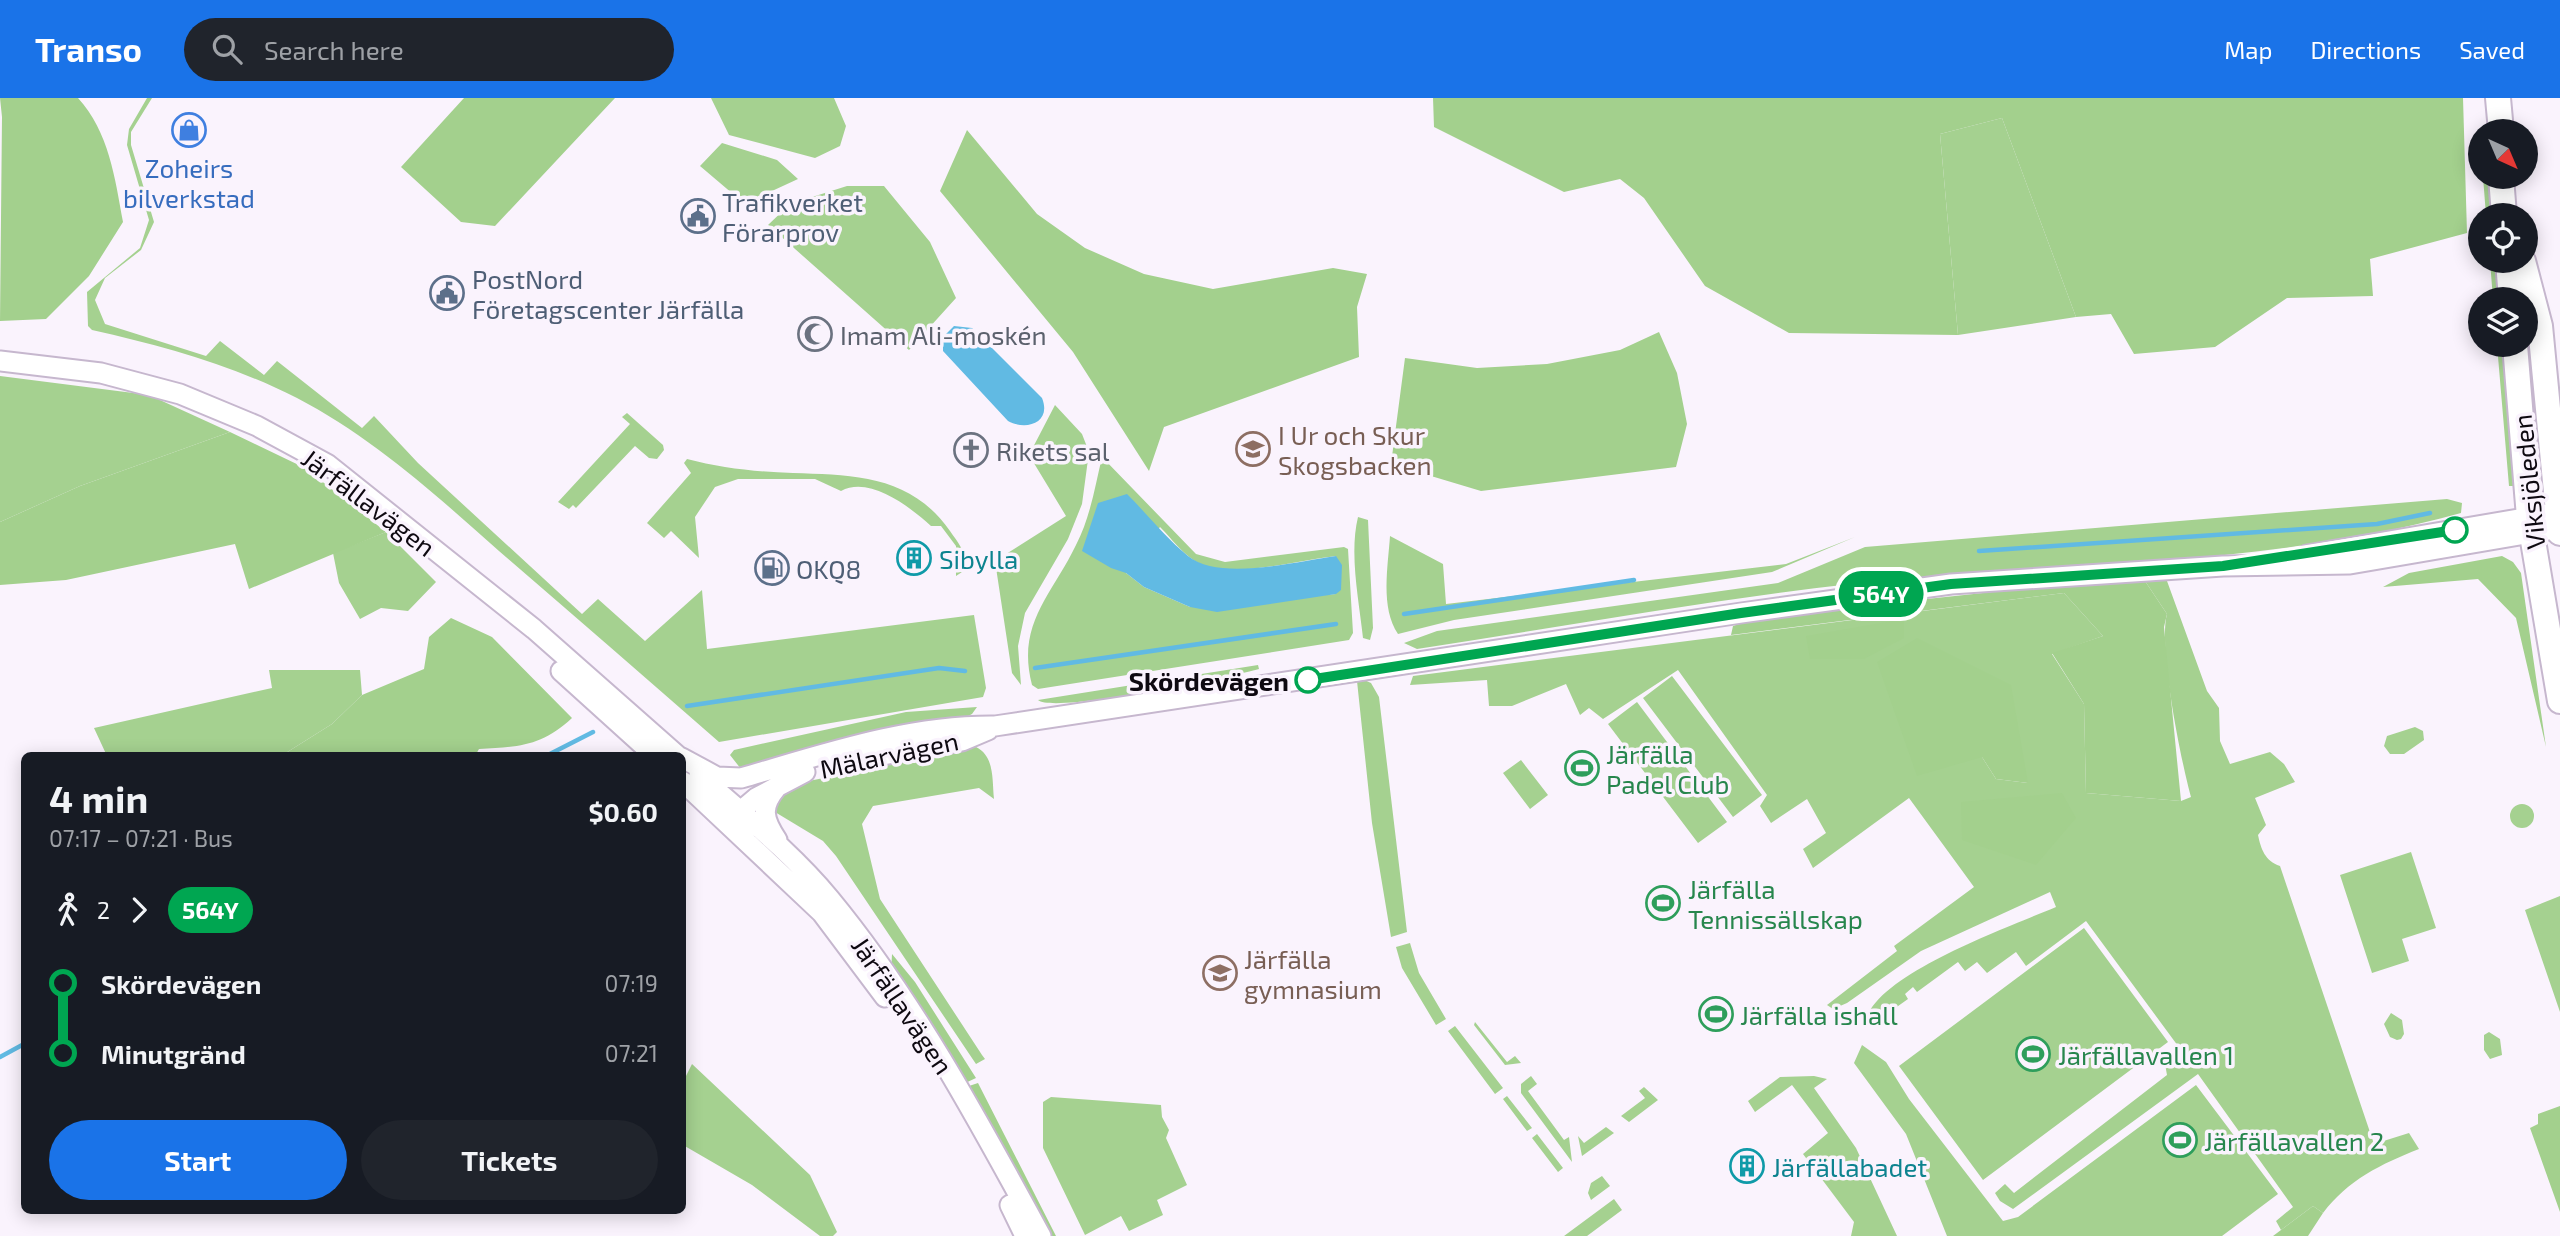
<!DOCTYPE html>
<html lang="en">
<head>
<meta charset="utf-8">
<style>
  :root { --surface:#171b24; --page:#20242c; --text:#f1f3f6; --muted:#9ea1a6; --accent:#1a73e8 }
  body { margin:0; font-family:"Exo 2",sans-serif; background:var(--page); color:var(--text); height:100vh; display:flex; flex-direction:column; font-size:26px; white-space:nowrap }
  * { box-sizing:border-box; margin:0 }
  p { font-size:23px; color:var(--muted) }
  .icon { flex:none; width:38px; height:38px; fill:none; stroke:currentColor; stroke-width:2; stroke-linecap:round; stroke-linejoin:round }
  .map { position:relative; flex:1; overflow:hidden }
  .panel { position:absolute; left:21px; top:654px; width:665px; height:462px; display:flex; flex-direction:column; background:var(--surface); border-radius:10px; box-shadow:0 4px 18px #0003 }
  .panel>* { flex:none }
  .badge { padding:0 14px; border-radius:23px; font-size:24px; line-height:46px }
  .needle { width:46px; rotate:136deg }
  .buttons { position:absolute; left:2468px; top:21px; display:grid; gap:14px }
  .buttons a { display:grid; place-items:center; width:70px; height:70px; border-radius:50%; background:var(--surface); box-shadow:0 4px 18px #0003; font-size:35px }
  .map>.badge { position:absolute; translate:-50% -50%; box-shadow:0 0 0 4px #fff }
  .legs { display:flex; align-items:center; gap:10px; height:77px; padding:0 28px; font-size:23px }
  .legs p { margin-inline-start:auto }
  .headline { display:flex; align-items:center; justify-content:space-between; height:119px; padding:0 28px }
  h1 { font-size:38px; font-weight:700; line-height:52px }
  .action { display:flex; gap:14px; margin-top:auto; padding:14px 28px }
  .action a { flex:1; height:80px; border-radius:42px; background:var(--accent); color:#fff; font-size:28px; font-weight:700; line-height:80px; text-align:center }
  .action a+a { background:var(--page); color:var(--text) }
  ul { padding:0 28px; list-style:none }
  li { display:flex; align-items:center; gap:24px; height:70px; font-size:26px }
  li i { display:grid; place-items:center; width:10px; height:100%; margin:0 9px; background:currentColor }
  li i::after { content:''; width:18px; height:18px; margin:-9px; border:5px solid; border-radius:50%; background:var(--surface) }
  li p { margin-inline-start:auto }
  li:first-child i { background:linear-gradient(#0000 50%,currentColor 0) }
  li:last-child i { background:linear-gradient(currentColor 50%,#0000 0) }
  header { display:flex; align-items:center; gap:42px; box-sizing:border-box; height:98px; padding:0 35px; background:var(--accent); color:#fff }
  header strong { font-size:33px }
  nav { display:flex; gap:38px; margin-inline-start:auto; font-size:24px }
  .search { width:490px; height:63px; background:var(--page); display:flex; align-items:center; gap:18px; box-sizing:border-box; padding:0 24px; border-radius:38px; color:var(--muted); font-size:26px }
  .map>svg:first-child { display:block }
</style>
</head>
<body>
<header>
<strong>Transo</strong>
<div class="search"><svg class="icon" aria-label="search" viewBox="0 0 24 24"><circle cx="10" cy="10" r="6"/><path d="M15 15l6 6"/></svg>Search here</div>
<nav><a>Map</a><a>Directions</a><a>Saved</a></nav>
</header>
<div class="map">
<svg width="2560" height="1138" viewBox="0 0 2560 1138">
  <rect width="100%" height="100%" fill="#faf3fd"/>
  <path fill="#a5d190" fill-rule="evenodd" d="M147,0H152L131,34V47L154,124L141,152L105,180L95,202L105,226L206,258L220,243L264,277L277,263L362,330L374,318L418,365L582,516L598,501L645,543L702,492L707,551L974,517L986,590L983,599L719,644C646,580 572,516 499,453C436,397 372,339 297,300C232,267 163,248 92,232L88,228L87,194L140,150L149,122L127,47L129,31Z
    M711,0H834L846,28L840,48L815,60L729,37Z
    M2002,20L2076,219L1958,237L1940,36Z
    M722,45L777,62L798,81L772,93L753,113L700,68Z
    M2483,79H2494L2497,117H2486Z
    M847,88H884L930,144L956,200L909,252L768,127L790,106Z
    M2490,163H2502L2506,201H2493Z
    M2497,247H2510L2519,388H2509Z
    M0,278L149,297L230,334L80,388L0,424Z
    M1055,307L1082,336L1089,354L1082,406L1068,441L1025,515L1018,548L1021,587L1012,575L995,463L1066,418L1029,357Z
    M627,315L663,347L664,352L657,361L649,360L635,348L576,410L573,407L569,411L558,404L630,326L622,319Z
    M1102,359L1196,456L1225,464L1344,449L1348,451L1353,535L1349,542L1038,591L1032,587C1016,526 1052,497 1076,447C1090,420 1095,389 1102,359ZM1160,429C1173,442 1186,461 1205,468C1239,479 1300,462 1336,458V496L1190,509L1144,489L1126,475Z
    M687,361C721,370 757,374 793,375C854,377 911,377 950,433C959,446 968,456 965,472L956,478V448L941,428H931C911,410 870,377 841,393L815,381H738L715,389L695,419L699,460L671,433L664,440L647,425L691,375L684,365Z
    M2447,401L2462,405L2461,415C2263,470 2054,464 1851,486C1706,502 1561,529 1417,551L1404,545L1437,533L1778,485L1865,449Z
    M1358,419L1368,422L1373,530L1370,542L1363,540C1359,502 1349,456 1358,419Z
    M386,434L436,484L408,513L381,510L360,521L339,485L333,455Z
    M1390,438L1443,466L1446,506L1786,466L1855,439L1772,474L1454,522L1398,536C1380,510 1388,468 1390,438Z
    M2145,483H2167L2207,593L2219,610L2220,643L2230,666L2270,654L2284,666L2295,684L2255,700L2266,727L2258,737C2261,751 2265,763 2280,768L2374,1046L2409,1035L2419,1051C2381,1066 2348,1082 2323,1115L2313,1108L2281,1132L2276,1123L2293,1109L2198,976L2013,1111L2000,1103L1995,1095L2005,1086L2014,1095L2167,977L2165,966L2178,957V948L2086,823L2026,868L2016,854L1987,875L1977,864L1965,873L1958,864L1917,894L1913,889L1905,896L1908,901L1877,923L1867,919C1883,874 2011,828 2056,809L2050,794L1921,853L1847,905L1833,911L1827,907L1897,853L1894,848L1974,789L1909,700L1813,770L1803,751L1826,735L1807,701L1771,725L1760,708L1767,697L1678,572L1603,621L1589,610L1580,617L1566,586L1512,608H1489L1487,582L1410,587L1413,578L2064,495L2103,538L2052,556L2084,606L2086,695L2181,703L2191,699C2181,663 2158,549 2167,516ZM1982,659L2028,685L1996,681Z
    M1258,567L1259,571C1229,579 1054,616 1038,602Z
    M269,572H360L362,597L332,626L281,658H107L94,630L272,590Z
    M1672,578L1762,697L1733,719L1643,600Z
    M1362,581L1371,585L1379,599L1407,834L1391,839L1372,725L1357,583Z
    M1637,604L1727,724L1698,745L1608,626Z
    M977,609L972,616L962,621L741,671L730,657L734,652L906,614Z
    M2415,629L2423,633L2424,642L2404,656H2390L2384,648L2387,638Z
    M976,649C995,658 992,683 994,701L979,690L873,708L862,726L880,801L982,957L985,961L976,966L836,758L823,743L770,711L776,700L799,685Z
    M1521,662L1548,697L1530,711L1503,675Z
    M2510 718a12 12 0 1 1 24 0a12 12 0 1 1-24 0Z
    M2411,754L2436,830L2402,841L2409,863L2372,875L2340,777Z
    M2560,798V914L2525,812Z
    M2084,830L2168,944L1983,1082L1899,968Z
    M1410,845L1419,875L1446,921L1436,927L1402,870L1396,849Z
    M2391,915L2402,922L2404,936L2401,941L2397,942L2390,939L2384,926Z
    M1475,924L1507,964L1515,958L1521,965L1505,967L1474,927Z
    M1455,928L1503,990L1495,996L1448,933Z
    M2489,934L2500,941L2502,957L2490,961L2484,952V937Z
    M1862,947L1886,964L1909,1001L2003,1123L2018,1119L2196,987L2278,1096L2222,1138H1947L1906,1036L1854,965Z
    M692,966L810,1077L837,1134L833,1138H820L752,1087L683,1047V984Z
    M1531,978L1537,986L1528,993L1564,1042L1569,1039L1572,1064L1521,995V986Z
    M1814,978L1827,981L1814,990L1856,1050L1897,1138H1851L1854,1124L1803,1056L1828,1035L1792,987L1755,1014L1748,1003L1780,979Z
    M1644,989L1658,1002L1629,1024L1621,1018L1645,1000L1639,993Z
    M1507,998L1532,1030L1527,1033L1503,1001Z
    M1051,999L1161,1007L1162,1019L1169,1032L1166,1040L1187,1087L1157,1102L1163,1117L1129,1133L1121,1118L1085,1137L1043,1050V1004Z
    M1606,1029L1614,1035L1582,1058L1578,1038L1584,1045Z
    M1537,1036L1563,1070L1558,1074L1532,1040Z
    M1602,1078L1610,1088L1591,1102L1588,1095L1591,1085Z
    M1614,1101L1622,1112L1587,1138H1564Z"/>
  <path fill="#a3d08d" d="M0,0H78C109,34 115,80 123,124L89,178L46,221L0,223L2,19Z
    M464,0H615L495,128L461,124L401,69Z
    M1433,0H2463L2467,135L2370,161L2373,198L2287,200L2215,249L2134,256L2111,216L2076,219L2002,20L1940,36L1958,237L1789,235L1705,188L1644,100L1620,81L1564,94L1434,29Z
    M967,32L1037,116L1085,150L1144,176L1213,191L1333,170L1367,176L1357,209L1359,259L1164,329L1149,373L1073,254L940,93Z
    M1659,234L1677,275L1687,326L1676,369L1481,393L1391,366L1405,260L1477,270L1547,266L1620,252Z
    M230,334L305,370L386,434L249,491L235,446L66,482L0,487V424L80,388Z
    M2502,458L2513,464L2521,475L2546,649L2516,520L2478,481L2383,489L2409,475Z
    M2145,483L2167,516L2164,529L2181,703L2086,695L2084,606L2052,555L2103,538L2064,495L1731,537L1733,528L1760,519L2056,487Z
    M451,520L492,539L572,620C542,648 519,649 479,651L475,658H281L332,626L362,597L424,571L429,539Z
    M1904,521V540L1864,561H1810L1806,538Z
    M1917,540L2011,587L2028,685L1996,681L1982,659L1917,678L1877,564Z
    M2062,695L2076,720L2036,767L1962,742L1961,704Z
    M892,856L915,884L976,980L961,987L891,875Z
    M978,985L1056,1138H1045L963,990Z
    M2560,1008V1114L2530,1030L2538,1026V1016Z
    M2313,1108L2323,1115L2308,1138H2273Z"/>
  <path fill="#61bae3" d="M954,228L972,230L1042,300C1052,325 1026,333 1008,323L943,253V239Z
    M1127,396C1147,416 1166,440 1188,458C1220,484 1297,463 1336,458L1342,467L1341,492L1336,496L1217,514L1190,509L1144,489L1126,475L1111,470L1082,453L1098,405Z"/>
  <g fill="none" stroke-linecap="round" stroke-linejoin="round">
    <path stroke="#61bae3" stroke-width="4.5" d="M1979,453L2377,426L2430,415
      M1404,516L1634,482
      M1035,570L1336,526
      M687,608L939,570L965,573
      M546,658L593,634
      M0,959L24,946"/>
    <g stroke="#c6b7ce" stroke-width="23">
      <path id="minor" d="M0,263L101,275L180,296L257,328L327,366L534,531L678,658
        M2307,457L2560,414
        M561,573L655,658
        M682,660L717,679L741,680C824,656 908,627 995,628L1741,515L1951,486L2223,468L2350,466L2560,430
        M837,665L962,643L988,632
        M699,677C743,716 792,755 830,801C914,903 978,1022 1041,1138
        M682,683L822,815L885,899
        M730,722L756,700L805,674
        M777,742C763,721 760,709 777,689
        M1010,1107L1025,1138"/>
    </g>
    <g stroke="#c6b7ce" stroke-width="28">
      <path id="major" d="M2498,0L2501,33
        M2501,79L2504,117
        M2508,163L2511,201
        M2523,163L2540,228L2560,435
        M2515,247L2529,419L2560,603"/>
    </g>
    <use href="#minor" stroke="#fff" stroke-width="19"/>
    <use href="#major" stroke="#fff" stroke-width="24"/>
  </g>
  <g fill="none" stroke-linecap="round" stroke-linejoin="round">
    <g stroke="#fff" stroke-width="16">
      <path id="line-1" d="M1308,582L1741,515L1951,486L2223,468L2455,432"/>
    </g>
    <use href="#line-1" stroke="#00a651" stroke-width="10"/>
  </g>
  <defs>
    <g id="shop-ring" transform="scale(1.75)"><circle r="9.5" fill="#faf3fd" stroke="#3f7fe0" stroke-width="1.5"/><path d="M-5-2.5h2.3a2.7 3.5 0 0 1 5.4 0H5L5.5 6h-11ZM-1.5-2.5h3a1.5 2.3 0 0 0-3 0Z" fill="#3f7fe0"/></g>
    <g id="civic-ring" transform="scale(1.75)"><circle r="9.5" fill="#faf3fd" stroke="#5c6f8a" stroke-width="1.5"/><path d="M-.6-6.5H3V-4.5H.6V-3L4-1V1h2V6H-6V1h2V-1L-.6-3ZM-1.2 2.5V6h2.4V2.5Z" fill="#5c6f8a"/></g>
    <g id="mosque-ring" transform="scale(1.75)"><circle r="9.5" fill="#faf3fd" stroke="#6b7280" stroke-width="1.5"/><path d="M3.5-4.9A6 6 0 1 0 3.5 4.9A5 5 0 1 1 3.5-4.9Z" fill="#6b7280"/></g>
    <g id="school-ring" transform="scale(1.75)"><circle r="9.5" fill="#faf3fd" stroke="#8d6e63" stroke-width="1.5"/><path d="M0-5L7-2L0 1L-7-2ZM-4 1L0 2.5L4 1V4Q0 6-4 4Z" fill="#8d6e63"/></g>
    <g id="church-ring" transform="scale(1.75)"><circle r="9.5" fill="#faf3fd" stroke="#6b7280" stroke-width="1.5"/><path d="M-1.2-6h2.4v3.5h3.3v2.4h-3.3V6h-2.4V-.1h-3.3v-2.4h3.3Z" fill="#6b7280"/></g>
    <g id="building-ring" transform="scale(1.75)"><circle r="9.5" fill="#faf3fd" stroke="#0f9aa8" stroke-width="1.5"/><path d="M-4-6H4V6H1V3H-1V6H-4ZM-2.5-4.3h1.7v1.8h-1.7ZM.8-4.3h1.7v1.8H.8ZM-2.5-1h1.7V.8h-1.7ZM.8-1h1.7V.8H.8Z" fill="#0f9aa8"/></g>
    <g id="fuel-ring" transform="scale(1.75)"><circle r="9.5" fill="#faf3fd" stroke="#5c6f8a" stroke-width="1.5"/><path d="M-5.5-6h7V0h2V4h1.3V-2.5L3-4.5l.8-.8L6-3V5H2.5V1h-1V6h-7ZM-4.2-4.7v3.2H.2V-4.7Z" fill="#5c6f8a"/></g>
    <g id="stadium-ring" transform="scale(1.75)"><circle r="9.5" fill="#faf3fd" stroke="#2e9e5b" stroke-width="1.5"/><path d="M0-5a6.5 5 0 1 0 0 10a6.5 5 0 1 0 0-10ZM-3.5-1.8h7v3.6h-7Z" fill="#2e9e5b"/></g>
  </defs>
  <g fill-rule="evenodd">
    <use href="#shop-ring" x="189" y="32"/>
    <use href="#civic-ring" x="698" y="118"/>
    <use href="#civic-ring" x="447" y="195"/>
    <use href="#mosque-ring" x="815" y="236"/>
    <use href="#school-ring" x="1253" y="351"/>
    <use href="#church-ring" x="971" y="352"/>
    <use href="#building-ring" x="914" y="460"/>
    <use href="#fuel-ring" x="772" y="470"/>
    <use href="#stadium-ring" x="1582" y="670"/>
    <use href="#stadium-ring" x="1663" y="805"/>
    <use href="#school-ring" x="1220" y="875"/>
    <use href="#stadium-ring" x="1716" y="916"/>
    <use href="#stadium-ring" x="2033" y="956"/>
    <use href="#stadium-ring" x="2180" y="1042"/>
    <use href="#building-ring" x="1747" y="1068"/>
  </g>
  <g fill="#fff" stroke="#00a651" stroke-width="3.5">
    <circle cx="2455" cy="432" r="12"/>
    <circle cx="1308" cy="582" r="12"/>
  </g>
  <g text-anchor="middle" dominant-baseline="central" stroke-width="7" stroke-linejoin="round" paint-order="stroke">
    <g font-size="26" fill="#366cbe" stroke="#faf3fd">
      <text x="189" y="69">Zoheirs<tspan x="189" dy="30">bilverkstad</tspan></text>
    </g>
    <g font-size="26" fill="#4e5e75" stroke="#faf3fd" text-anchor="start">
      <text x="722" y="103">Trafikverket<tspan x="722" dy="30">Förarprov</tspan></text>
      <text x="472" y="180">PostNord<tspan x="472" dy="30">Företagscenter Järfälla</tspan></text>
      <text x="796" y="470">OKQ8</text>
    </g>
    <g font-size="26" fill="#5b616d" stroke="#faf3fd" text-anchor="start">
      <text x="840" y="236">Imam Ali-moskén</text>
      <text x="996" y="352">Rikets sal</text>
    </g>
    <g font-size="26" fill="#785e54" stroke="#faf3fd" text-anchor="start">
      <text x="1278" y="336">I Ur och Skur<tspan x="1278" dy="30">Skogsbacken</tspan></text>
      <text x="1244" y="860">Järfälla<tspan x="1244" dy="30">gymnasium</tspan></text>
    </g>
    <g font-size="26" fill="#0e0911" stroke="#faf3fd">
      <text transform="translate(2528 384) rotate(-96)">Viksjöleden</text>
      <text transform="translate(369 404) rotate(37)">Järfällavägen</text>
      <text transform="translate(889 656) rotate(-12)">Mälarvägen</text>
      <text transform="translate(903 907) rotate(56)">Järfällavägen</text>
    </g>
    <g font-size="26" fill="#0d838f" stroke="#faf3fd" text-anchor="start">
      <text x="939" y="460">Sibylla</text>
      <text x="1772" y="1068">Järfällabadet</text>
    </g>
    <g font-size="26" font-weight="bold" fill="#0e0911" stroke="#faf3fd" text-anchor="end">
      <text x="1289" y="582">Skördevägen</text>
    </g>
    <g font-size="26" fill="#27864d" stroke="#faf3fd" text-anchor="start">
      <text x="1606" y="655">Järfälla<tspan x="1606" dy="30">Padel Club</tspan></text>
      <text x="1688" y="790">Järfälla<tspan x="1688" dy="30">Tennissällskap</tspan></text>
      <text x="1740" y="916">Järfälla ishall</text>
      <text x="2058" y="956">Järfällavallen 1</text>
      <text x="2204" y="1042">Järfällavallen 2</text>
    </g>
  </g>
</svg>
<div class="buttons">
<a><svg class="needle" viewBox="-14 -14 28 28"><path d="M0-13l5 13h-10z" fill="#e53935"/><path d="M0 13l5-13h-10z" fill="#9ea1a6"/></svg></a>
<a><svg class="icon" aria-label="locate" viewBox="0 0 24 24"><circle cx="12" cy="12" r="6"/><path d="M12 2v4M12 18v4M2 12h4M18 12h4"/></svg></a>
<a><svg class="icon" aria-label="layers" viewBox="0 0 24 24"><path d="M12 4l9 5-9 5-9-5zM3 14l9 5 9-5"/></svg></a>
</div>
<b class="badge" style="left:1881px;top:496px;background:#00a651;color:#fff">564Y</b>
<section class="panel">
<div class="headline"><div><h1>4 min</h1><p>07:17 – 07:21 · Bus</p></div><b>$0.60</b></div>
<div class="legs"><svg class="icon" aria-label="walk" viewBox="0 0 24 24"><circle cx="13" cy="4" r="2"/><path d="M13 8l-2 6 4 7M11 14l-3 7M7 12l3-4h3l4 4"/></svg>2<svg class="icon" aria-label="forward" viewBox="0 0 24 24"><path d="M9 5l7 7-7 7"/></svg><b class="badge" style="background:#00a651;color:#fff">564Y</b></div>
<ul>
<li><i style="color:#00a651"></i><b>Skördevägen</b><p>07:19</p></li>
<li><i style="color:#00a651"></i><b>Minutgränd</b><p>07:21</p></li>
</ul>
<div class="action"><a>Start</a><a>Tickets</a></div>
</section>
</div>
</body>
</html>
